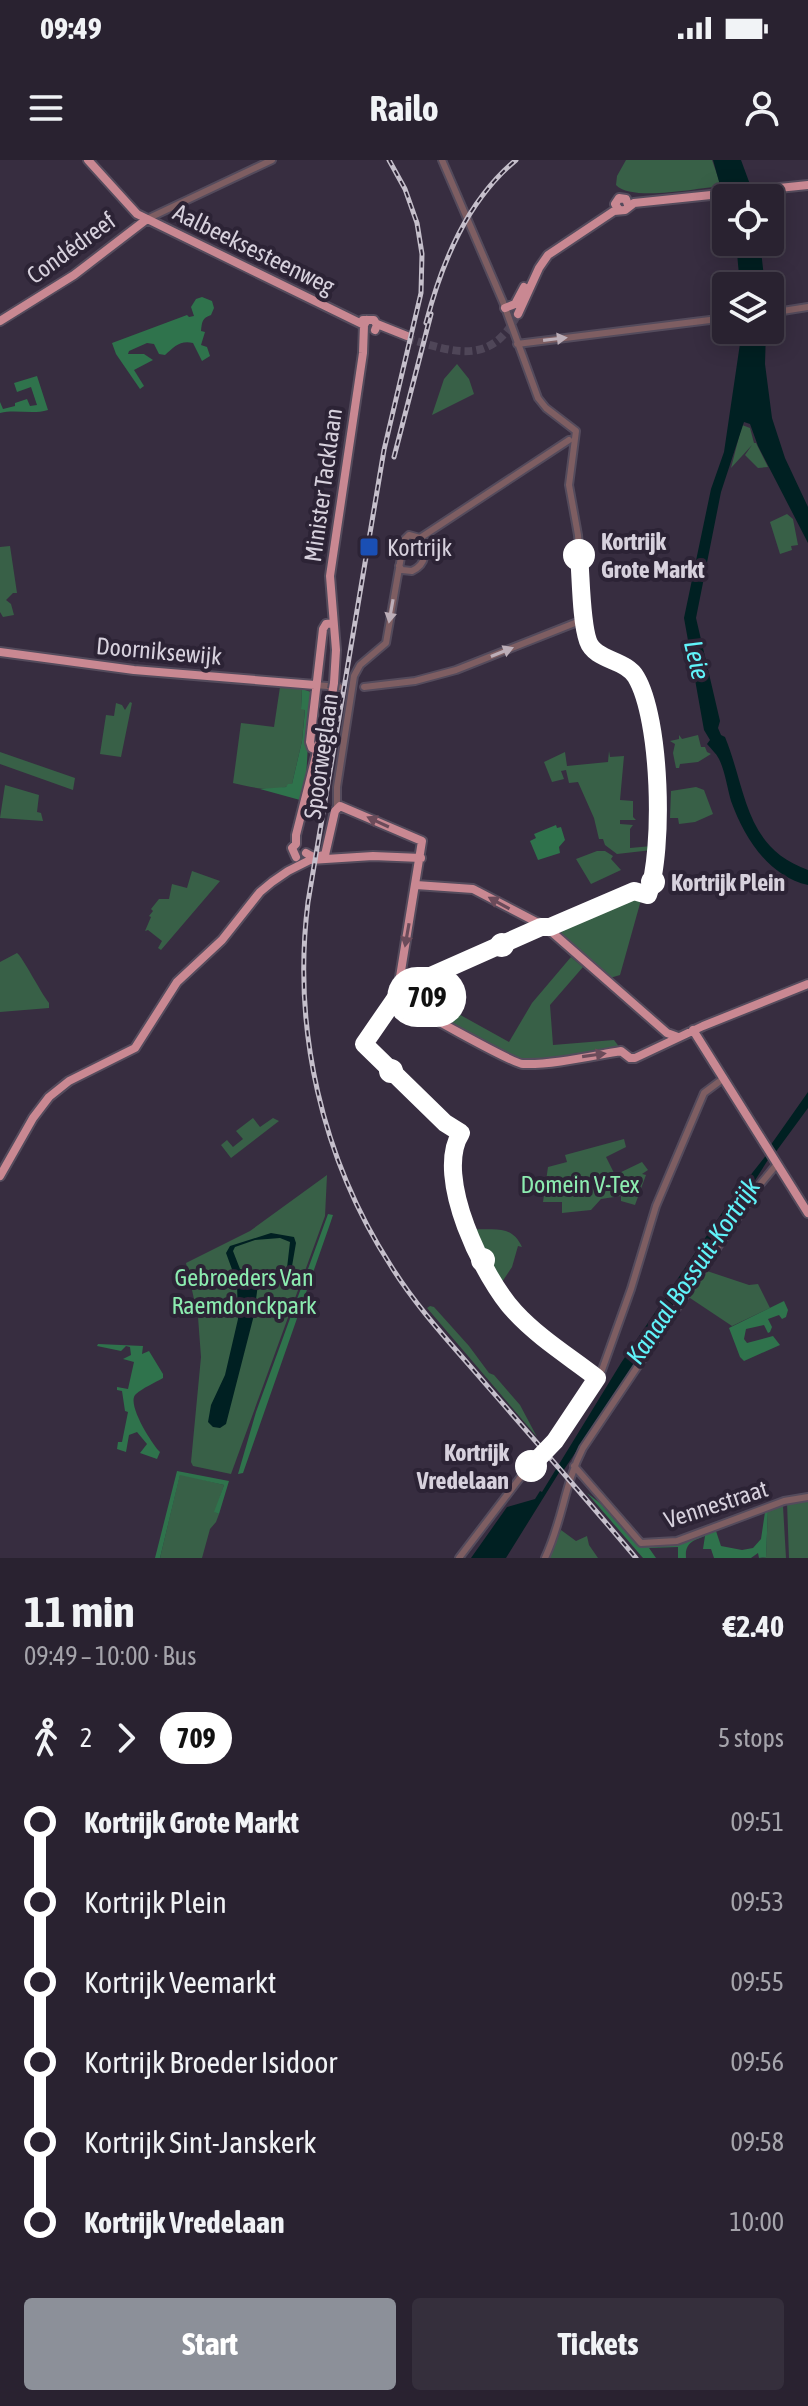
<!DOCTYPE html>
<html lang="en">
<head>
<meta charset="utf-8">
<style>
  :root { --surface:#292230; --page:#352f3c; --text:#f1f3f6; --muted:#a5a4ab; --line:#453f4c; --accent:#8c9099 }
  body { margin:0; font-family:"Asap Condensed",sans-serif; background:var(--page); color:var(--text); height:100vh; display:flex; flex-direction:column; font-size:30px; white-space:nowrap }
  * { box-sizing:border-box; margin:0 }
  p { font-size:26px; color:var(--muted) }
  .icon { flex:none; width:44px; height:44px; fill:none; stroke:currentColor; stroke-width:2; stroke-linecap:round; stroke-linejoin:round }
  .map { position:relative; height:1398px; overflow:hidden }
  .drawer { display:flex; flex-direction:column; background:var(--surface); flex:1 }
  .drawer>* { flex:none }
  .badge { padding:0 16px; border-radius:26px; font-size:28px; line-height:52px }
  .controls { position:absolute; left:712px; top:24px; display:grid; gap:16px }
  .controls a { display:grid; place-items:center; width:72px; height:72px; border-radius:8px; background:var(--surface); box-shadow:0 4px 20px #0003,0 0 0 2px var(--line); font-size:40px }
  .map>.badge { position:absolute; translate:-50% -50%; box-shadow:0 0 0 4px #fff }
  .legs { display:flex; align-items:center; gap:12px; height:88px; padding:0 24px; font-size:26px }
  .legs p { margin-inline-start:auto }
  .overview { display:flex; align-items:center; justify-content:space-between; height:136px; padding:0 24px }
  h1 { font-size:44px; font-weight:700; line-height:60px }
  .primary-button { display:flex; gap:16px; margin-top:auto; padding:16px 24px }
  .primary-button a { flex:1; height:92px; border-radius:8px; background:var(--accent); color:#fff; font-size:32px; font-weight:700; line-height:92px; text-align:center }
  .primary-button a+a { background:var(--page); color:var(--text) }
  ul { padding:0 24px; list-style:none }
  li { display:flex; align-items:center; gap:28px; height:80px; font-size:30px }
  li i { display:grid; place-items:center; width:12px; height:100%; margin:0 10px; background:currentColor }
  li i::after { content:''; width:20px; height:20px; margin:-10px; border:6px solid; border-radius:50%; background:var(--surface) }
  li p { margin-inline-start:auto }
  li:first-child i { background:linear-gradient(#0000 50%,currentColor 0) }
  li:last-child i { background:linear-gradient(currentColor 50%,#0000 0) }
  .status { display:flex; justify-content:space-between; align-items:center; height:56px; padding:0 40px; background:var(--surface); direction:ltr }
  .status svg { height:22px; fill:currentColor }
  header { display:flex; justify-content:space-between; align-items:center; height:104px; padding:0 24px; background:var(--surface); font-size:36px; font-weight:700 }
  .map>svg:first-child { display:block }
</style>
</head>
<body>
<div class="status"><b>09:49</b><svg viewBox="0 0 49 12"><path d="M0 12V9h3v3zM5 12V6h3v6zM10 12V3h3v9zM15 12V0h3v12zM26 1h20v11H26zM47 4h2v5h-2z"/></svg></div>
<header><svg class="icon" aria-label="menu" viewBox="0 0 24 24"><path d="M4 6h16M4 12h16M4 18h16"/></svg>Railo<svg class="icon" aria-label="person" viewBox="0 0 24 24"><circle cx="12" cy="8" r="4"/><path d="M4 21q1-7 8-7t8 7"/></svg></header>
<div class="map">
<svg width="808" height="1398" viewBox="0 0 808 1398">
  <rect width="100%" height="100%" fill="#372d40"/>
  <path fill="#386047" d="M626,0H712L721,26C698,28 632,42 616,25L617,16Z
    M457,204L469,219L474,234L432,255L444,219Z
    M742,265L750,268L754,283H756L768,307L758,308L745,295L752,285L731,308Z
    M787,354L793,359L798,385L791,386L792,390L780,394L770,362Z
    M10,386L17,433H13L6,440L11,444L14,455L3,457L0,452V387Z
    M280,527L302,529L301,548L305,549L302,581L292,624C275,634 251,627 233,623L241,563L274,567Z
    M130,542L132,543L121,597L100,594L106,555L114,556L116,543L122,545L125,550Z
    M679,575L682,579L698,575L701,587H705L707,592L711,594L698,602L680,604L679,608H676L673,593L675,584L670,581L679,579Z
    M609,591L610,597L624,596L620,640L633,641V657L636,660H620V664L633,665L630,669V688L652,686V690L617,694L605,685L603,679H599L594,658L578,622L569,623L566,610L561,611L564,619L552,622L544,602L565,592L567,606L608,602Z
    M0,592L75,618L73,630L0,604Z
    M5,625L39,635L37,652L41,653L43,661L0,658Z
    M696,627L704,630L713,654L695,662L679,664L678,658H670L671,631Z
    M597,691H605L613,696L611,699L621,710L591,724L576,699Z
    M192,711L220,721L161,790L158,788L162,781L148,770L145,771L151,757L149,756L153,751L151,749L159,739H169L172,724L187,728Z
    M636,735L641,740L620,815L610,818L561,775L562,767Z
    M17,793C22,796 41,833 49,843V848L0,852V802Z
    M571,797L583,807L550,845L553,885L614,880L620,888L519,902L428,853L434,842H437L509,882L532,843Z
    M253,958L260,967L273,958L279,961L231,998L221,985L227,980L233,987L243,979L236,971Z
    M624,979L626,987L606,997L615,1015L642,1002L648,1010L642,1014L646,1015L635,1045L621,1041V1036L601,1039L591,1050L562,1053V1042H543L548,1007L567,1002L565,995Z
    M327,1015L325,1056L231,1314L193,1306L191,1302L201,1197L198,1157L186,1103L250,1071Z
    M472,1069C493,1071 511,1063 522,1087L518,1086L512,1107L502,1122L504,1125L502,1128L498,1127L494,1115L471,1078L469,1072Z
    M704,1110L749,1125L758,1124L770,1148L732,1166L687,1136Z
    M430,1146L434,1147L469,1186L489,1213L494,1215L520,1245L537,1277L427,1148Z
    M180,1314L224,1325L215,1352L219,1354L216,1362L210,1369L202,1398H160Z
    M803,1340L808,1342V1398H789L787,1342Z
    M783,1346L786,1398H761L766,1397L768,1349Z
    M561,1370L576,1381L587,1376L589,1385L598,1398H549Z"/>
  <path fill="#2f734c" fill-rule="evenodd" d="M202,137L212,141L214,148L211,155C202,158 202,162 201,171L205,172L201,185L207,187L210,196L202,201L193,183C180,180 174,187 165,195L159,194L154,184L147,183L129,191L128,194H144L153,200L134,210L144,226L140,229L116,194L112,183L187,155L189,157L194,156L191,147L196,139Z
    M37,216L48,250C32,255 16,249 0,253V242L3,249L15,246V243L27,239L30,246L37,245L31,227L17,232L14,223Z
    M302,529L311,532L306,619L300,640L260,629L286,627L288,624H292L302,581L305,550L301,549Z
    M556,665L557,668L561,667L565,680L559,687L560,693L538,700L530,681L536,678L534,674Z
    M328,1054L333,1055L330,1064L243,1313L238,1314L256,1252Z
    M784,1141L788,1150L786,1157L782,1159L779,1155L768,1159L772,1167L770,1172L768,1173L764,1165L746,1169L744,1179L747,1183L773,1176L780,1185L744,1201L740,1197L729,1168Z
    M98,1184L143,1186L142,1194L149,1191L163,1214V1218C154,1223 143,1228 136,1234C125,1243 154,1287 160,1292L157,1299L140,1293L147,1284L137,1272L129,1275L126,1292L117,1289L118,1282H122L128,1252L125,1251L122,1231L117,1230V1227L128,1229L134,1202L123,1199L131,1195L130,1187L126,1186L121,1191L97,1186Z
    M177,1311L229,1321L219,1354L214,1352L224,1325L180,1315L160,1398H155Z
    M587,1333L610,1351L639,1384L679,1382L768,1349L766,1397L759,1398L758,1393L751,1398H714L711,1389H703L705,1376C692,1381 685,1383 686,1398H678V1387L649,1388L656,1398H643ZM765,1352L761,1379L753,1388L742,1390L721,1386L716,1371Z"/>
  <path fill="#002022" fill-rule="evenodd" d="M713,0H741L755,38H726V47Z
    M736,82H760L765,126H740Z
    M742,170H766L765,204L772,258L785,298L808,347V383L758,286L750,264L744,262L721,332L696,458L720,561L718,568L721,575L725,577C747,631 744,687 808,710V725C768,716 744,677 731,641C727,627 725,611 719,599C716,593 711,589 707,584L710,580L704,570L684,458L711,329L724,292Z
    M808,932V948L775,993L773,992L738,1047L739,1051L563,1311H560L506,1398H471L507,1347L535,1339L540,1331L542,1332L621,1203L730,1041L768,993L770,986Z
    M271,1073L294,1077L296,1083L291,1112L261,1121L258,1124L254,1155L226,1264L220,1268L213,1267L208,1262L211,1245L225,1215L238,1159L237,1123L226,1093L230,1086ZM280,1078L290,1082L287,1108L257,1113L240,1109L233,1091L235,1087L255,1080Z"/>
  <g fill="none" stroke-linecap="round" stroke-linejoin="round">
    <path stroke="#4f4658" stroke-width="6" stroke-dasharray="6 3" stroke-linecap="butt" d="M339,527L357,528"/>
    <path stroke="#4f4658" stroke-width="8" stroke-dasharray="8 4" stroke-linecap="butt" d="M406,178C454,192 490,207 518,154"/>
    <g stroke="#544b5c" stroke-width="10">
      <path id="tertiary" d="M147,59L272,0
        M770,153L808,147
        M517,184L726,158
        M420,378L569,280
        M399,406L402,410L412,411C427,404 427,391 420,378
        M315,525L339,527
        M364,527L415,521L456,510L585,459L578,375L569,325L576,271L546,248L538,238L503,142L442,0
        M337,648V627L354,516L360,505L386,483L404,380L409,375L420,378
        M574,1306L641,1383L677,1381L784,1341L808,1337
        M459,1398L523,1314L546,1296L602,1210L631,1129L656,1046L704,933L724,918
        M545,1398C563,1360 564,1325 583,1288L758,1027L777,1004"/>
    </g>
    <g stroke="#544b5c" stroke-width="12">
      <path id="primary" d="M88,0L137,54L364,165
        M619,50L615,44L619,38L626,39L628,45
        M505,148L515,144L524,127
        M518,154L539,108L548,95L614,51L625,50L634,43L808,25
        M363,160H374L377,165L375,170
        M0,161L74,115L147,59
        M377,164L407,176
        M0,492L134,510L315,525
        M334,523L336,490L330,416L363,193L364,165L367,160
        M318,591L312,588L310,582L323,469L326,464L333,463
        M306,693L313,697L325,695L335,651L340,646L422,681L400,817L399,837C405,844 514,904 523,904C553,905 591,896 621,891L630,898H635L703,866L808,824
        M296,697L292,688L296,684V675L333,529
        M416,725L473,729L546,767L667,873L678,877
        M399,824L403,821C412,822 427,833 427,843L421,849
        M693,870L808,1053
        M0,1016L33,958L49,937L69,921L135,888L177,822L222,780L260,732L272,722L288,711L310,700L373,696L421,698"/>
    </g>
    <use href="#tertiary" stroke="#7e5e62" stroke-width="6"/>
    <use href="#primary" stroke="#c98892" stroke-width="8"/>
    <g stroke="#c5bfcb" stroke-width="5">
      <path id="rail" d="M389,0L405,29L417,63L422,94L421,133L384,290L308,742C292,869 322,999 391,1106C419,1151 456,1189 490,1229C539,1285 588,1341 636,1398
        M426,163C442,102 467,41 516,0
        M394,297L431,154"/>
    </g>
    <use href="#rail" stroke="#2c2335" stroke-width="2" stroke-dasharray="6" stroke-linecap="butt"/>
    <g stroke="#544b5c" stroke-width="12" stroke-linecap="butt">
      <path id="primary-bridge" d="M333,529L334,523"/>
    </g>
    <use href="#primary-bridge" stroke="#c98892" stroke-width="8"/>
  </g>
  <defs><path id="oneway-solid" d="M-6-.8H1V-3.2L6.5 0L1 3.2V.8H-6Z" transform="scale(2)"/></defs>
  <g fill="#bcaeb8">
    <use href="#oneway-solid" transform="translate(555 179) rotate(-7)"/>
    <use href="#oneway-solid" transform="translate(391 451) rotate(100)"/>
    <use href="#oneway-solid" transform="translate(502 492) rotate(-22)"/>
  </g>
  <g fill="#6b4b5a">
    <use href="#oneway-solid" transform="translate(378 662) rotate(-155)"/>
    <use href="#oneway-solid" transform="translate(499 743) rotate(-151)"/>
    <use href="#oneway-solid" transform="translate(407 775) rotate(100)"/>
    <use href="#oneway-solid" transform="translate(594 895) rotate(-8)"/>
  </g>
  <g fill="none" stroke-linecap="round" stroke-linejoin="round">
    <g stroke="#fff" stroke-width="18">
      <path id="line-1" d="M531,1306L555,1281L597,1218C570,1197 539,1178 515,1152C484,1119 433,1016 461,973L445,963L364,884L395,839L399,837L417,849L426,846L427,837L414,825L417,822L541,767H550L634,731L648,735C664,690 661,559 636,517C626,499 595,501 588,481C581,462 581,416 579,395"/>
    </g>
    <use href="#line-1" stroke="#fff" stroke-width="12"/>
  </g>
  <rect fill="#1a4fb4" stroke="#2c2335" stroke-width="3" x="359" y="377" width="20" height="20" rx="4"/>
  <g fill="#fff" stroke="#fff" stroke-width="4">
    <circle cx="579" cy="395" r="14"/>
    <circle cx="653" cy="722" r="10"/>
    <circle cx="502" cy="785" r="10"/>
    <circle cx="391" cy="911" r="10"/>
    <circle cx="483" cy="1100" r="10"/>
    <circle cx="531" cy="1306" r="14"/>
  </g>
  <g text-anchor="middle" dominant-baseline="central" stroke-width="8" stroke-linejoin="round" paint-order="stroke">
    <g font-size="24" fill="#d7d1dd" stroke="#2c2335">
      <text transform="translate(71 88) rotate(-36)">Condédreef</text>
      <text transform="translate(254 89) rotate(26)">Aalbeeksesteenweg</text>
      <text transform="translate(323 325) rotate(-82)">Minister Tacklaan</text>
      <text transform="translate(159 491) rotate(5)">Doorniksewijk</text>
      <text transform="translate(321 596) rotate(-82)">Spoorweglaan</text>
      <text transform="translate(716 1344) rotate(-18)">Vennestraat</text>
    </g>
    <g font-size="24" font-weight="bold" fill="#d7d1dd" stroke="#2c2335" text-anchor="start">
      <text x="601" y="381">Kortrijk<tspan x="601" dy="28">Grote Markt</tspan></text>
      <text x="671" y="722">Kortrijk Plein</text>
      <text x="509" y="1292" text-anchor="end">Kortrijk<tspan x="509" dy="28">Vredelaan</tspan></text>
    </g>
    <g font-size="24" fill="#d7d1dd" stroke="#2c2335" text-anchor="start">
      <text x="387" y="387">Kortrijk</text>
    </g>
    <g font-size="24" fill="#8cecb0" stroke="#2c2335">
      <text x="580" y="1024">Domein V-Tex</text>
      <text x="244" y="1117">Gebroeders Van<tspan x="244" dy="28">Raemdonckpark</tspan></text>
    </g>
    <g font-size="26" font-style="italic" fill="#60f3f9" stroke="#2c2335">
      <text transform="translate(697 500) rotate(77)">Leie</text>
      <text transform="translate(693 1111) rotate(-56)">Kanaal Bossuit-Kortrijk</text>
    </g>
  </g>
</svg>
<div class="controls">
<a><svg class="icon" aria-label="locate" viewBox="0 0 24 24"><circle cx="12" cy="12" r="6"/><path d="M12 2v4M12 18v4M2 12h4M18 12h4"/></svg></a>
<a><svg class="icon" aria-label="layers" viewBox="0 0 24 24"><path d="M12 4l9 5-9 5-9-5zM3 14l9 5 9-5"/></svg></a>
</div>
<b class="badge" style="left:427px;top:837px;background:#fff;color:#111">709</b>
</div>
<section class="drawer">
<div class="overview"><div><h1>11 min</h1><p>09:49 – 10:00 · Bus</p></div><b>€2.40</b></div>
<div class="legs"><svg class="icon" aria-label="walk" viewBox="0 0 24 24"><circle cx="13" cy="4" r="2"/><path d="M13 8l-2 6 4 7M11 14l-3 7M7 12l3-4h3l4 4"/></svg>2<svg class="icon" aria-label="forward" viewBox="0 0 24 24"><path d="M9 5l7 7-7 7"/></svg><b class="badge" style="background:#fff;color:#111">709</b><p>5 stops</p></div>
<ul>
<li><i style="color:#fff"></i><b>Kortrijk Grote Markt</b><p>09:51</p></li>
<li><i style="color:#fff"></i><span>Kortrijk Plein</span><p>09:53</p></li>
<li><i style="color:#fff"></i><span>Kortrijk Veemarkt</span><p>09:55</p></li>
<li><i style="color:#fff"></i><span>Kortrijk Broeder Isidoor</span><p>09:56</p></li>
<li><i style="color:#fff"></i><span>Kortrijk Sint-Janskerk</span><p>09:58</p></li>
<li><i style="color:#fff"></i><b>Kortrijk Vredelaan</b><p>10:00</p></li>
</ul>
<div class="primary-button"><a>Start</a><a>Tickets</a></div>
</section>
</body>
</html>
